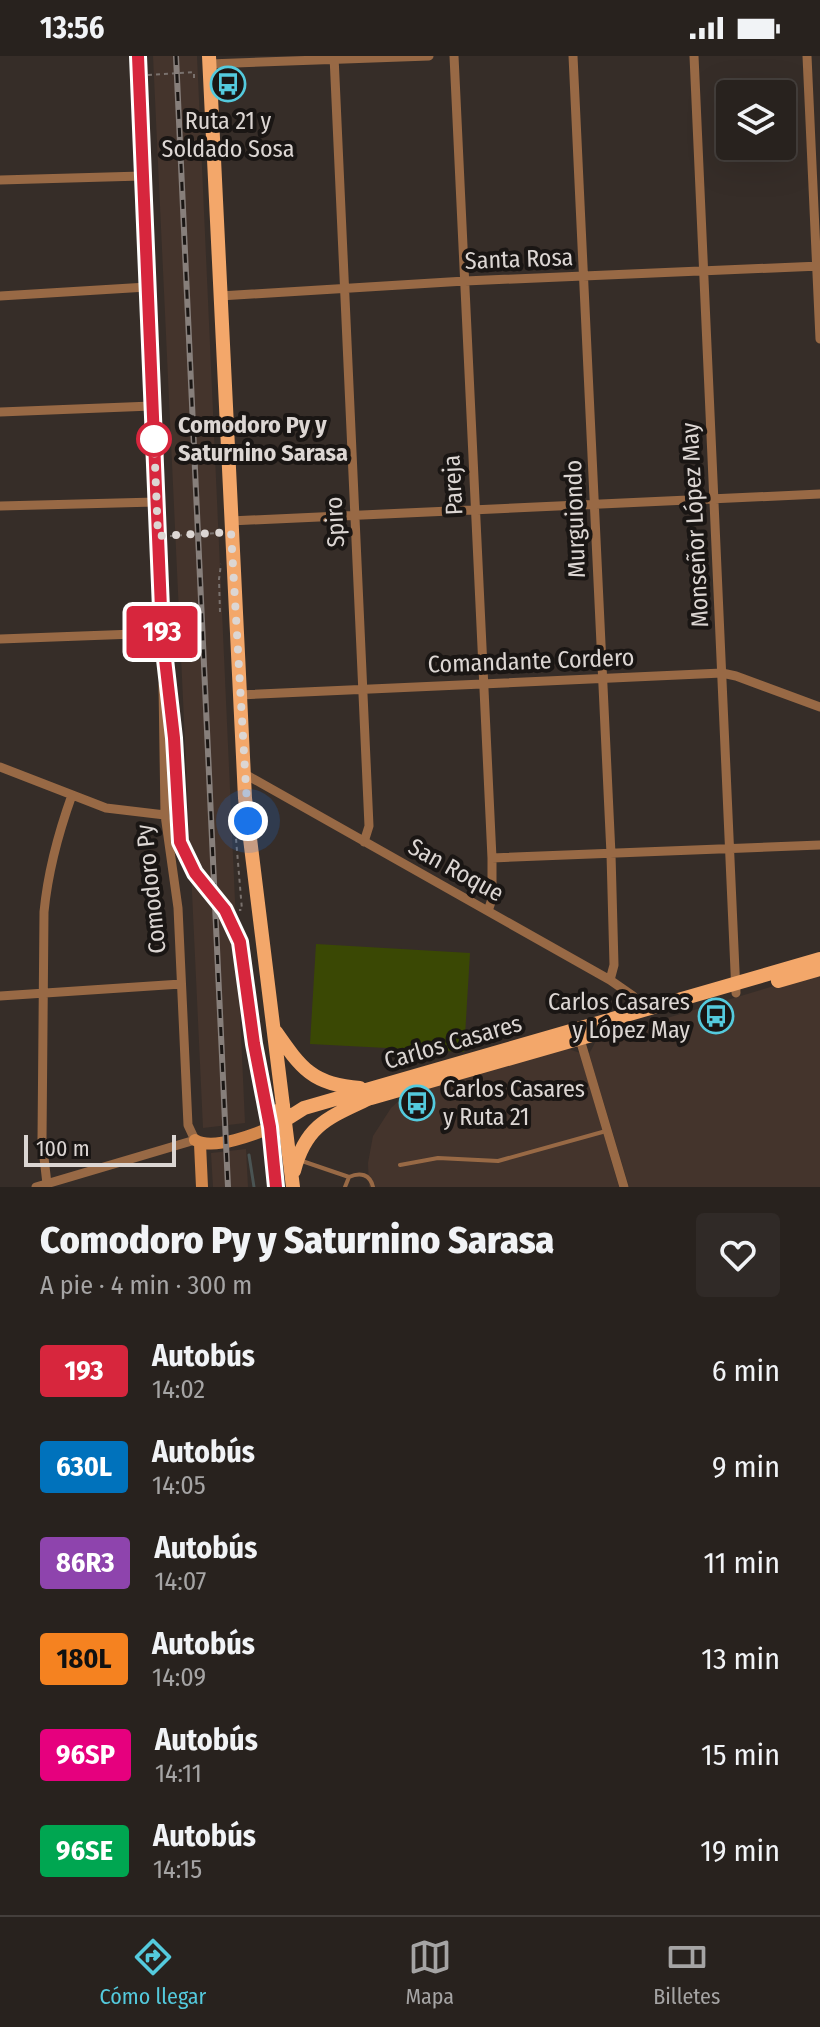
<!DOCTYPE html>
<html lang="es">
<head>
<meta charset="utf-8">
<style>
  :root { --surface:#28221e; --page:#302a27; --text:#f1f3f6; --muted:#a5a4a4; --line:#443f3c; --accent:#54cadd }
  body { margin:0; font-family:"Fira Sans Condensed",sans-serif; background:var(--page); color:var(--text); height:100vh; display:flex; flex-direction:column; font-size:30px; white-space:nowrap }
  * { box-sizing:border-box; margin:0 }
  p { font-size:26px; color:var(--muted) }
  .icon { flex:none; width:44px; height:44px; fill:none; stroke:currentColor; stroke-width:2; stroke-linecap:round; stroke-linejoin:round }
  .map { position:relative; height:1131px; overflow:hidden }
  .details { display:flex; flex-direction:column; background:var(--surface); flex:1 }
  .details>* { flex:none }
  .badge { padding:0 16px; border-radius:6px; font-size:28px; line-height:52px }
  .tools { position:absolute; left:716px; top:24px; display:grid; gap:16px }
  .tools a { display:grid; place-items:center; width:80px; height:80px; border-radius:8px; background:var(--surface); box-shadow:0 8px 32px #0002,0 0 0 2px var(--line); font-size:40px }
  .scale { position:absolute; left:24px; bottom:20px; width:152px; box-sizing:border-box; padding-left:8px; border:4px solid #dcd6d3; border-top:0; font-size:22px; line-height:28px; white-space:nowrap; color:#dcd6d3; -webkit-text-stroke:6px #1a1614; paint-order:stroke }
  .you { position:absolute; width:40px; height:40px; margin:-20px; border:6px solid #fff; border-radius:50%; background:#1a73e8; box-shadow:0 0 0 12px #1a73e833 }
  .map>.badge { position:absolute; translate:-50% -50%; box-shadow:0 0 0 4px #fff }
  .round { display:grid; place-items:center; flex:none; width:84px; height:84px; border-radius:8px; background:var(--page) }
  .head { display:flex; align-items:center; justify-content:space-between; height:136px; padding:0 40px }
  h1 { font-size:38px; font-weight:800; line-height:60px }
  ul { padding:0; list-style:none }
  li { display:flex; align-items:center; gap:24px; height:96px; padding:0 40px }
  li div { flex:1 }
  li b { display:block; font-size:30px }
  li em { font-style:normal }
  li .badge { min-width:88px; font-weight:700; text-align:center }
  .status { display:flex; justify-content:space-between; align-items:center; height:56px; padding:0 40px; background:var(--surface); direction:ltr }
  .status svg { height:22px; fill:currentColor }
  .tab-bar { display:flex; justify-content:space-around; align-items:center; height:112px; border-top:2px solid var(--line); background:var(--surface); font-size:22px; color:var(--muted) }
  .tab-bar a { display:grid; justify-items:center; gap:4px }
  .tab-bar .selected { color:var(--accent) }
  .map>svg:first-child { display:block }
</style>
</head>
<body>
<div class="status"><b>13:56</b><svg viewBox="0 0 49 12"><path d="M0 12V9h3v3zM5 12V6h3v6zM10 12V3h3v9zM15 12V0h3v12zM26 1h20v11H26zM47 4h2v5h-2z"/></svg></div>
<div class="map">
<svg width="820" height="1131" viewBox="0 0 820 1131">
  <rect width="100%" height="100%" fill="#362d28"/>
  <path fill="#44342c" d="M153,0H197L245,1067L203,1072Z
    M814,918L820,922V1131H629L589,998L597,983Z
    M566,992L580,997L619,1131H369L368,1107L373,1080L391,1052L404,1040Z
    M246,1093L248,1131H213L211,1097Z"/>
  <path fill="#3a4804" d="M316,888L470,897L464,996L310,988Z"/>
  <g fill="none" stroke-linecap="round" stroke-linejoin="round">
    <path stroke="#4a5453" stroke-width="3" d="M249,1099L254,1131"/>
    <path stroke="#4f4642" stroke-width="12" stroke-dasharray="12 6" stroke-linecap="butt" d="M195,817L225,854"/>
    <path stroke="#79716d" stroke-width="2" stroke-dasharray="4 4" stroke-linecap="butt" d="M148,19L194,16V22H196
      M170,480L219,477
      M220,556L219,523L221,508
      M234,759L242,854H239"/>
    <path stroke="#986945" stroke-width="4" d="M302,1105L349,1121C360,1116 370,1118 373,1131
      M400,1109L438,1102L498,1105L606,1075
      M345,1131L349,1121"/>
    <path stroke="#986945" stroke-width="9" d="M334,0L369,770L364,786
      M454,0L492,802V843L488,855
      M573,0L611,798L614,909L610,924
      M694,0L736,937
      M807,0L820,283
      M209,8L429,0
      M0,124L142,120
      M0,240L147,231
      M220,240L465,225L820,210
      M0,356L152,350
      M0,450L156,446
      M230,465L820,438
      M0,583L162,577V583
      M239,639L722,617L736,620L820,651
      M0,711L106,752L165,759
      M243,717L610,924L633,940L640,955
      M492,802L820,789
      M0,940L181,928
      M579,980L624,1131
      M47,1128L42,1084L44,856C48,814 58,778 72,739
      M36,1131L195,1084L188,1069L178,852L165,759L163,629"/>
    <path stroke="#d3884c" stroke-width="12" d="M138,0L162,577L174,682L180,786L195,817
      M225,854C250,893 247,941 254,986C258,1015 265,1043 270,1071
      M195,1084C213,1095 257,1078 276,1069
      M200,1088L202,1131"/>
    <path stroke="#f3a76a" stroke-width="14" d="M209,0L245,742L293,1131
      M778,925L820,913
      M276,976C301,1012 313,1029 360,1032
      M371,1042L616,972
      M285,1064L304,1052L820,903
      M294,1115C306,1068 330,1061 370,1042
      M276,1131L270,1071L283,1049"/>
    <g stroke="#877f7b" stroke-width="6">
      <path id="rail" d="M176,0L228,1131"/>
    </g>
    <use href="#rail" stroke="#1a1614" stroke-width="3" stroke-dasharray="9" stroke-linecap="butt"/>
  </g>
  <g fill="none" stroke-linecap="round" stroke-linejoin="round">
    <g stroke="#fff" stroke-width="18">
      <path id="line" d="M138,0L162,577L174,682L180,786L195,817L225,854L240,886L254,988L270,1071L276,1131"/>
    </g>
    <use href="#line" stroke="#d7263d" stroke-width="12"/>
    <path stroke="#dcd6d3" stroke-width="8" stroke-dasharray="0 14.4" d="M154,383L158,480L231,476L248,765"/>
  </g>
  <defs>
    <g id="bus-ring" transform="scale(1.8)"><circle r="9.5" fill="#1a1614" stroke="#54cadd" stroke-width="1.5"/><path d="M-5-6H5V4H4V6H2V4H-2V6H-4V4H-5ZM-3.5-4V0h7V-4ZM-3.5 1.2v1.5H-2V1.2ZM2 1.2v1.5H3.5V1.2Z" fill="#54cadd"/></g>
  </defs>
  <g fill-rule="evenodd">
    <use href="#bus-ring" x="228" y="28"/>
    <use href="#bus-ring" x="716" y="960"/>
    <use href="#bus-ring" x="417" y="1047"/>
  </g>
  <circle fill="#fff" stroke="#d7263d" stroke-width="4" cx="154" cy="383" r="16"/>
  <g text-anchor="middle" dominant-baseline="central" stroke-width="8" stroke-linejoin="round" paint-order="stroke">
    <g font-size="24" fill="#dcd6d3" stroke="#1a1614">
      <text x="228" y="65">Ruta 21 y<tspan x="228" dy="28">Soldado Sosa</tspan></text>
      <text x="690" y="946" text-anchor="end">Carlos Casares<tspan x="690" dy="28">y López May</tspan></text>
      <text x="443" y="1033" text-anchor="start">Carlos Casares<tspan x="443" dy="28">y Ruta 21</tspan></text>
    </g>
    <g font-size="24" fill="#dcd6d3" stroke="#1a1614">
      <text transform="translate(519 203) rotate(-2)">Santa Rosa</text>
      <text transform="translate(453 429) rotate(-93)">Pareja</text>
      <text transform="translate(575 463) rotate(-92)">Murguiondo</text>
      <text transform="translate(335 466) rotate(-93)">Spiro</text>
      <text transform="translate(695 469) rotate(-93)">Monseñor López May</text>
      <text transform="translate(531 605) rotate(-2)">Comandante Cordero</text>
      <text transform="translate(456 814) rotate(29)">San Roque</text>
      <text transform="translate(151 833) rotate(-96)">Comodoro Py</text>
      <text transform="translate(453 986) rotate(-16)">Carlos Casares</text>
    </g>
    <g font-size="24" font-weight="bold" fill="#dcd6d3" stroke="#1a1614" text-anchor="start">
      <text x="178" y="369">Comodoro Py y<tspan x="178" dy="28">Saturnino Sarasa</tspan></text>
    </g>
  </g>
</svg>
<div class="tools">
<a><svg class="icon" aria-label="layers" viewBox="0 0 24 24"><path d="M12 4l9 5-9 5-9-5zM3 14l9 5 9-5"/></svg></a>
</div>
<div class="scale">100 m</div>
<div class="you" style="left:248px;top:765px"></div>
<b class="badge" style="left:162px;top:576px;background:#d7263d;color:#fff">193</b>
</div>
<section class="details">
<div class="head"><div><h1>Comodoro Py y Saturnino Sarasa</h1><p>A pie · 4 min · 300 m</p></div><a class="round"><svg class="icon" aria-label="heart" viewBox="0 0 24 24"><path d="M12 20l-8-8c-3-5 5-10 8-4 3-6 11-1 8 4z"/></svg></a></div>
<ul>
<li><span class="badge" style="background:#d7263d;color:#fff">193</span><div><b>Autobús</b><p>14:02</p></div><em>6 min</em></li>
<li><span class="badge" style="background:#0072bc;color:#fff">630L</span><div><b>Autobús</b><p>14:05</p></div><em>9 min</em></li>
<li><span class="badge" style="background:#8e44ad;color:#fff">86R3</span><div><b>Autobús</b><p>14:07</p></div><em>11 min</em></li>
<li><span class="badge" style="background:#f58220;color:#111">180L</span><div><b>Autobús</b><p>14:09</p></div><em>13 min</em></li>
<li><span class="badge" style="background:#e6007e;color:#fff">96SP</span><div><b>Autobús</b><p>14:11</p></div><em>15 min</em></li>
<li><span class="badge" style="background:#00a651;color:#fff">96SE</span><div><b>Autobús</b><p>14:15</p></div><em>19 min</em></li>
</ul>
</section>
<nav class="tab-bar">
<a class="selected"><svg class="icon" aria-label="directions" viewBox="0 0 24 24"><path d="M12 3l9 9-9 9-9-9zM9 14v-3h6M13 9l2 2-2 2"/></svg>Cómo llegar</a>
<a><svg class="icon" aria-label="map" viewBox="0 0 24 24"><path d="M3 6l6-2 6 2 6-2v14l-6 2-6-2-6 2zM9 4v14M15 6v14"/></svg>Mapa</a>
<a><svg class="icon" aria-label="tickets" viewBox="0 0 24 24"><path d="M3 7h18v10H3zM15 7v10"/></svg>Billetes</a>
</nav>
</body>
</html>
